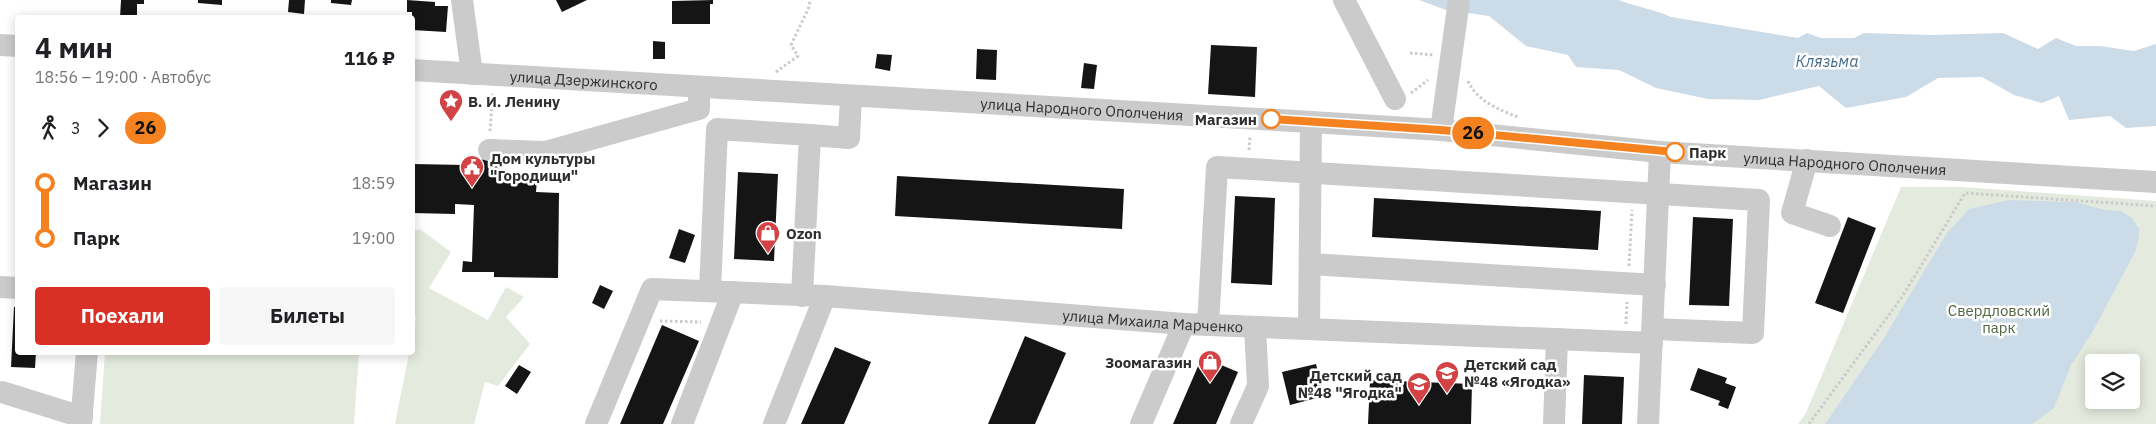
<!DOCTYPE html>
<html lang="ru">
<head>
<meta charset="utf-8">
<style>
  :root { --surface:#fff; --page:#f6f6f6; --text:#202124; --muted:#757577; --accent:#d93025 }
  body { margin:0; font-family:"IBM Plex Sans",sans-serif; background:var(--page); color:var(--text); height:100vh; display:flex; flex-direction:column; font-size:19px; white-space:nowrap }
  * { box-sizing:border-box; margin:0 }
  p { font-size:16px; color:var(--muted) }
  .icon { flex:none; width:28px; height:28px; fill:none; stroke:currentColor; stroke-width:2; stroke-linecap:round; stroke-linejoin:round }
  .map { position:relative; flex:1; overflow:hidden }
  .sheet { position:absolute; left:15px; top:15px; width:400px; height:340px; display:flex; flex-direction:column; background:var(--surface); border-radius:5px; box-shadow:0 2px 12px #0003 }
  .sheet>* { flex:none }
  .badge { padding:0 10px; border-radius:16px; font-size:18px; line-height:32px }
  .buttons { position:absolute; left:2085px; top:354px; display:grid; gap:10px }
  .buttons a { display:grid; place-items:center; width:55px; height:55px; border-radius:5px; background:var(--surface); box-shadow:0 2px 12px #0003; font-size:25px }
  .map>.badge { position:absolute; translate:-50% -50%; box-shadow:0 0 0 2px #fff }
  .legs { display:flex; align-items:center; gap:8px; height:55px; padding:0 20px; font-size:16px }
  .legs p { margin-inline-start:auto }
  .headline { display:flex; align-items:center; justify-content:space-between; height:85px; padding:0 20px }
  h1 { font-size:28px; font-weight:800; line-height:38px }
  .cta { display:flex; gap:10px; margin-top:auto; padding:10px 20px }
  .cta a { flex:1; height:58px; border-radius:5px; background:var(--accent); color:#fff; font-size:20px; font-weight:800; line-height:58px; text-align:center }
  .cta a+a { background:var(--page); color:var(--text) }
  ul { padding:0 20px; list-style:none }
  li { display:flex; align-items:center; gap:18px; height:55px; font-size:19px }
  li i { display:grid; place-items:center; width:8px; height:100%; margin:0 6px; background:currentColor }
  li i::after { content:''; width:12px; height:12px; margin:-6px; border:4px solid; border-radius:50%; background:var(--surface) }
  li p { margin-inline-start:auto }
  li:first-child i { background:linear-gradient(#0000 50%,currentColor 0) }
  li:last-child i { background:linear-gradient(currentColor 50%,#0000 0) }
  .map>svg:first-child { display:block }
</style>
</head>
<body>
<div class="map">
<svg width="2156" height="424" viewBox="0 0 2156 424">
  <rect width="100%" height="100%" fill="#fff"/>
  <path fill="#e4eade" fill-rule="evenodd" d="M1901,187H1962L2156,201V424H1798L1806,413ZM2094,362H2131V400H2094Z
    M420,229L451,252L429,288L488,320L506,287L524,297L506,317L530,344L498,386L485,382L474,424H395L409,353L412,352L413,336L416,317L412,314L413,231Z
    M105,353H359L354,424H100Z"/>
  <path fill="#ccdbe8" d="M1419,0H1619C1636,7 1654,9 1671,17L1798,38L1807,33L1821,38H1854L1864,33L1932,35L2003,33L2038,49L2056,38L2076,46H2100L2134,51L2156,44V126L2126,128L2110,116L2069,120L2059,96L2042,103L2014,95L1982,77L1938,78L1906,97L1846,108L1819,86L1759,100L1708,99L1656,88L1619,70L1576,67L1568,55L1526,46L1489,16L1446,10Z
    M2009,200L2076,202L2101,209L2121,211L2132,218L2139,229V238L2135,252L2093,331L2071,365L2054,408L2032,424H1825L1884,338L1947,233L1969,209Z"/>
  <path fill="#151515" d="M121,0H144V4H137V18H120Z
    M198,0H222V5L198,3Z
    M289,0H305L304,14L288,12Z
    M331,0H352L351,5L331,3Z
    M407,0L435,2V6H448L446,32L412,30V12H407Z
    M556,0H587L562,12Z
    M713,0V4H710V24H672V1Z
    M653,41L665,42V59H653Z
    M1211,45L1257,47L1255,97L1208,94Z
    M977,49L997,50L996,80L976,79Z
    M877,54L892,55L890,71L875,68Z
    M1084,63L1097,65L1094,89L1081,88Z
    M466,159L500,160L499,178L537,179L536,192L559,193L558,278L494,277V272H462L463,261L472,262L474,205L455,204V214L412,213V164L466,165Z
    M738,172L778,174L774,261L734,259Z
    M897,176L1124,189L1122,229L895,216Z
    M1235,196L1275,198L1272,285L1231,283Z
    M1374,198L1601,211L1598,250L1372,237Z
    M1693,217L1733,219L1729,306L1689,305Z
    M1848,217L1876,228L1843,313L1815,303Z
    M679,229L695,235L685,263L669,258Z
    M600,285L613,291L604,309L592,303Z
    M14,307H18V352H36L35,368L11,367Z
    M662,325L699,341L663,424H620Z
    M1025,336L1066,353L1035,424H988Z
    M835,347L871,362L844,424H801Z
    M1202,357L1238,372L1216,424H1173Z
    M1316,364L1324,396L1290,405L1282,372Z
    M519,365L531,372L517,394L505,386Z
    M1698,368L1727,378L1725,383L1736,387L1728,409L1718,405L1720,401L1690,390Z
    M1584,375L1624,377L1622,424H1582Z
    M1370,380L1472,384L1471,424H1368Z"/>
  <g fill="none" stroke-linecap="round" stroke-linejoin="round">
    <path stroke="#cbcbcb" stroke-width="3" stroke-dasharray="2.5 2.5" stroke-linecap="butt" d="M1410,53L1434,55
      M776,72L798,56L791,45L809,7L810,0
      M1468,81C1477,101 1499,110 1518,117
      M1411,93L1428,80
      M490,131L493,92
      M1249,150L1250,136
      M1629,266L1632,210
      M660,321L701,322
      M1626,324L1627,302
      M1809,424L1902,297L1965,193L2156,206"/>
    <g stroke="#cbcbcb" stroke-width="22">
      <path d="M462,0L472,74"/>
      <path d="M1344,0L1395,99"/>
      <path d="M0,45L18,46"/>
      <path id="s1" d="M412,70L1311,122L1441,130L1660,152L2156,182"/>
      <path d="M1441,130L1459,0"/>
      <path d="M810,135L849,138L851,96"/>
      <path d="M489,150L545,152L699,109V87"/>
      <path d="M1807,160L1792,213L1830,226"/>
      <path d="M1310,264L1655,285"/>
      <path d="M0,287L18,288"/>
      <path d="M710,290L717,129L810,135L802,296"/>
      <path d="M1208,325L1217,167L1759,200L1753,333L1653,329"/>
      <path d="M1309,329L1311,122"/>
      <path d="M2,392L82,417"/>
      <path d="M81,424L87,352"/>
      <path id="s2" d="M596,424L652,289L825,296L1184,324L1652,343"/>
      <path d="M682,424L733,292"/>
      <path d="M774,424L825,296"/>
      <path d="M1141,424L1184,324"/>
      <path d="M1241,424L1258,386L1255,327"/>
      <path d="M1554,424L1557,339"/>
      <path d="M1648,424L1660,152"/>
    </g>
  </g>
  <g fill="none" stroke-linecap="round" stroke-linejoin="round">
    <g stroke="#fff" stroke-width="11">
      <path id="line-1" d="M1271,119L1441,130L1675,152"/>
    </g>
    <use href="#line-1" stroke="#f58220" stroke-width="8"/>
  </g>
  <defs>
    <g id="sight-pin" transform="scale(1.25)"><path d="M0 17L-7.5 6A9.5 9.5 0 1 1 7.5 6Z" fill="#d34244" stroke="#fff"/><path d="M0-6L1.8-2.2L6-1.7L2.9 1.2L3.7 5.4L0 3.3L-3.7 5.4L-2.9 1.2L-6-1.7L-1.8-2.2Z" fill="#fff"/></g>
    <g id="civic-pin" transform="scale(1.25)"><path d="M0 17L-7.5 6A9.5 9.5 0 1 1 7.5 6Z" fill="#d34244" stroke="#fff"/><path d="M-.6-6.5H3V-4.5H.6V-3L4-1V1h2V6H-6V1h2V-1L-.6-3ZM-1.2 2.5V6h2.4V2.5Z" fill="#fff"/></g>
    <g id="shop-pin" transform="scale(1.25)"><path d="M0 17L-7.5 6A9.5 9.5 0 1 1 7.5 6Z" fill="#d34244" stroke="#fff"/><path d="M-5-2.5h2.3a2.7 3.5 0 0 1 5.4 0H5L5.5 6h-11ZM-1.5-2.5h3a1.5 2.3 0 0 0-3 0Z" fill="#fff"/></g>
    <g id="school-pin" transform="scale(1.25)"><path d="M0 17L-7.5 6A9.5 9.5 0 1 1 7.5 6Z" fill="#d34244" stroke="#fff"/><path d="M0-5L7-2L0 1L-7-2ZM-4 1L0 2.5L4 1V4Q0 6-4 4Z" fill="#fff"/></g>
  </defs>
  <g fill-rule="evenodd">
    <use href="#sight-pin" x="451" y="101"/>
    <use href="#civic-pin" x="472" y="167"/>
    <use href="#shop-pin" x="768" y="233"/>
    <use href="#shop-pin" x="1210" y="362"/>
    <use href="#school-pin" x="1447" y="373"/>
    <use href="#school-pin" x="1419" y="384"/>
  </g>
  <g fill="#fff" stroke="#f58220" stroke-width="2.5">
    <circle cx="1271" cy="119" r="9"/>
    <circle cx="1675" cy="152" r="9"/>
  </g>
  <g text-anchor="middle" dominant-baseline="central" stroke-width="5" stroke-linejoin="round" paint-order="stroke">
    <g font-size="15" fill="#2e2e2e" stroke="#fff">
      <text stroke="none"><textPath href="#s1" startOffset="172">улица Дзержинского</textPath></text>
      <text stroke="none"><textPath href="#s1" startOffset="671">улица Народного Ополчения</textPath></text>
      <text stroke="none"><textPath href="#s1" startOffset="1436">улица Народного Ополчения</textPath></text>
      <text stroke="none"><textPath href="#s2" startOffset="648">улица Михаила Марченко</textPath></text>
    </g>
    <g font-size="15" font-weight="bold" fill="#2e2e2e" stroke="#fff" text-anchor="start">
      <text x="468" y="101">В. И. Ленину</text>
      <text x="490" y="158">Дом культуры<tspan x="490" dy="17">"Городищи"</tspan></text>
      <text x="786" y="233">Ozon</text>
      <text x="1192" y="362" text-anchor="end">Зоомагазин</text>
      <text x="1464" y="364">Детский сад<tspan x="1464" dy="17">№48 «Ягодка»</tspan></text>
      <text x="1402" y="375" text-anchor="end">Детский сад<tspan x="1402" dy="17">№48 "Ягодка"</tspan></text>
    </g>
    <g font-size="15" font-weight="bold" fill="#2e2e2e" stroke="#fff" text-anchor="end">
      <text x="1257" y="119">Магазин</text>
      <text x="1689" y="152" text-anchor="start">Парк</text>
    </g>
    <g font-size="15" fill="#4f6640" stroke="#fff">
      <text x="1999" y="310">Свердловский<tspan x="1999" dy="17">парк</tspan></text>
    </g>
    <g font-size="16" font-style="italic" fill="#456a88" stroke="#fff">
      <text x="1827" y="61">Клязьма</text>
    </g>
  </g>
</svg>
<div class="buttons">
<a><svg class="icon" aria-label="layers" viewBox="0 0 24 24"><path d="M12 4l9 5-9 5-9-5zM3 14l9 5 9-5"/></svg></a>
</div>
<b class="badge" style="left:1473px;top:133px;background:#f58220;color:#111">26</b>
<section class="sheet">
<div class="headline"><div><h1>4 мин</h1><p>18:56 – 19:00 · Автобус</p></div><b>116 ₽</b></div>
<div class="legs"><svg class="icon" aria-label="walk" viewBox="0 0 24 24"><circle cx="13" cy="4" r="2"/><path d="M13 8l-2 6 4 7M11 14l-3 7M7 12l3-4h3l4 4"/></svg>3<svg class="icon" aria-label="forward" viewBox="0 0 24 24"><path d="M9 5l7 7-7 7"/></svg><b class="badge" style="background:#f58220;color:#111">26</b></div>
<ul>
<li><i style="color:#f58220"></i><b>Магазин</b><p>18:59</p></li>
<li><i style="color:#f58220"></i><b>Парк</b><p>19:00</p></li>
</ul>
<div class="cta"><a>Поехали</a><a>Билеты</a></div>
</section>
</div>
</body>
</html>
